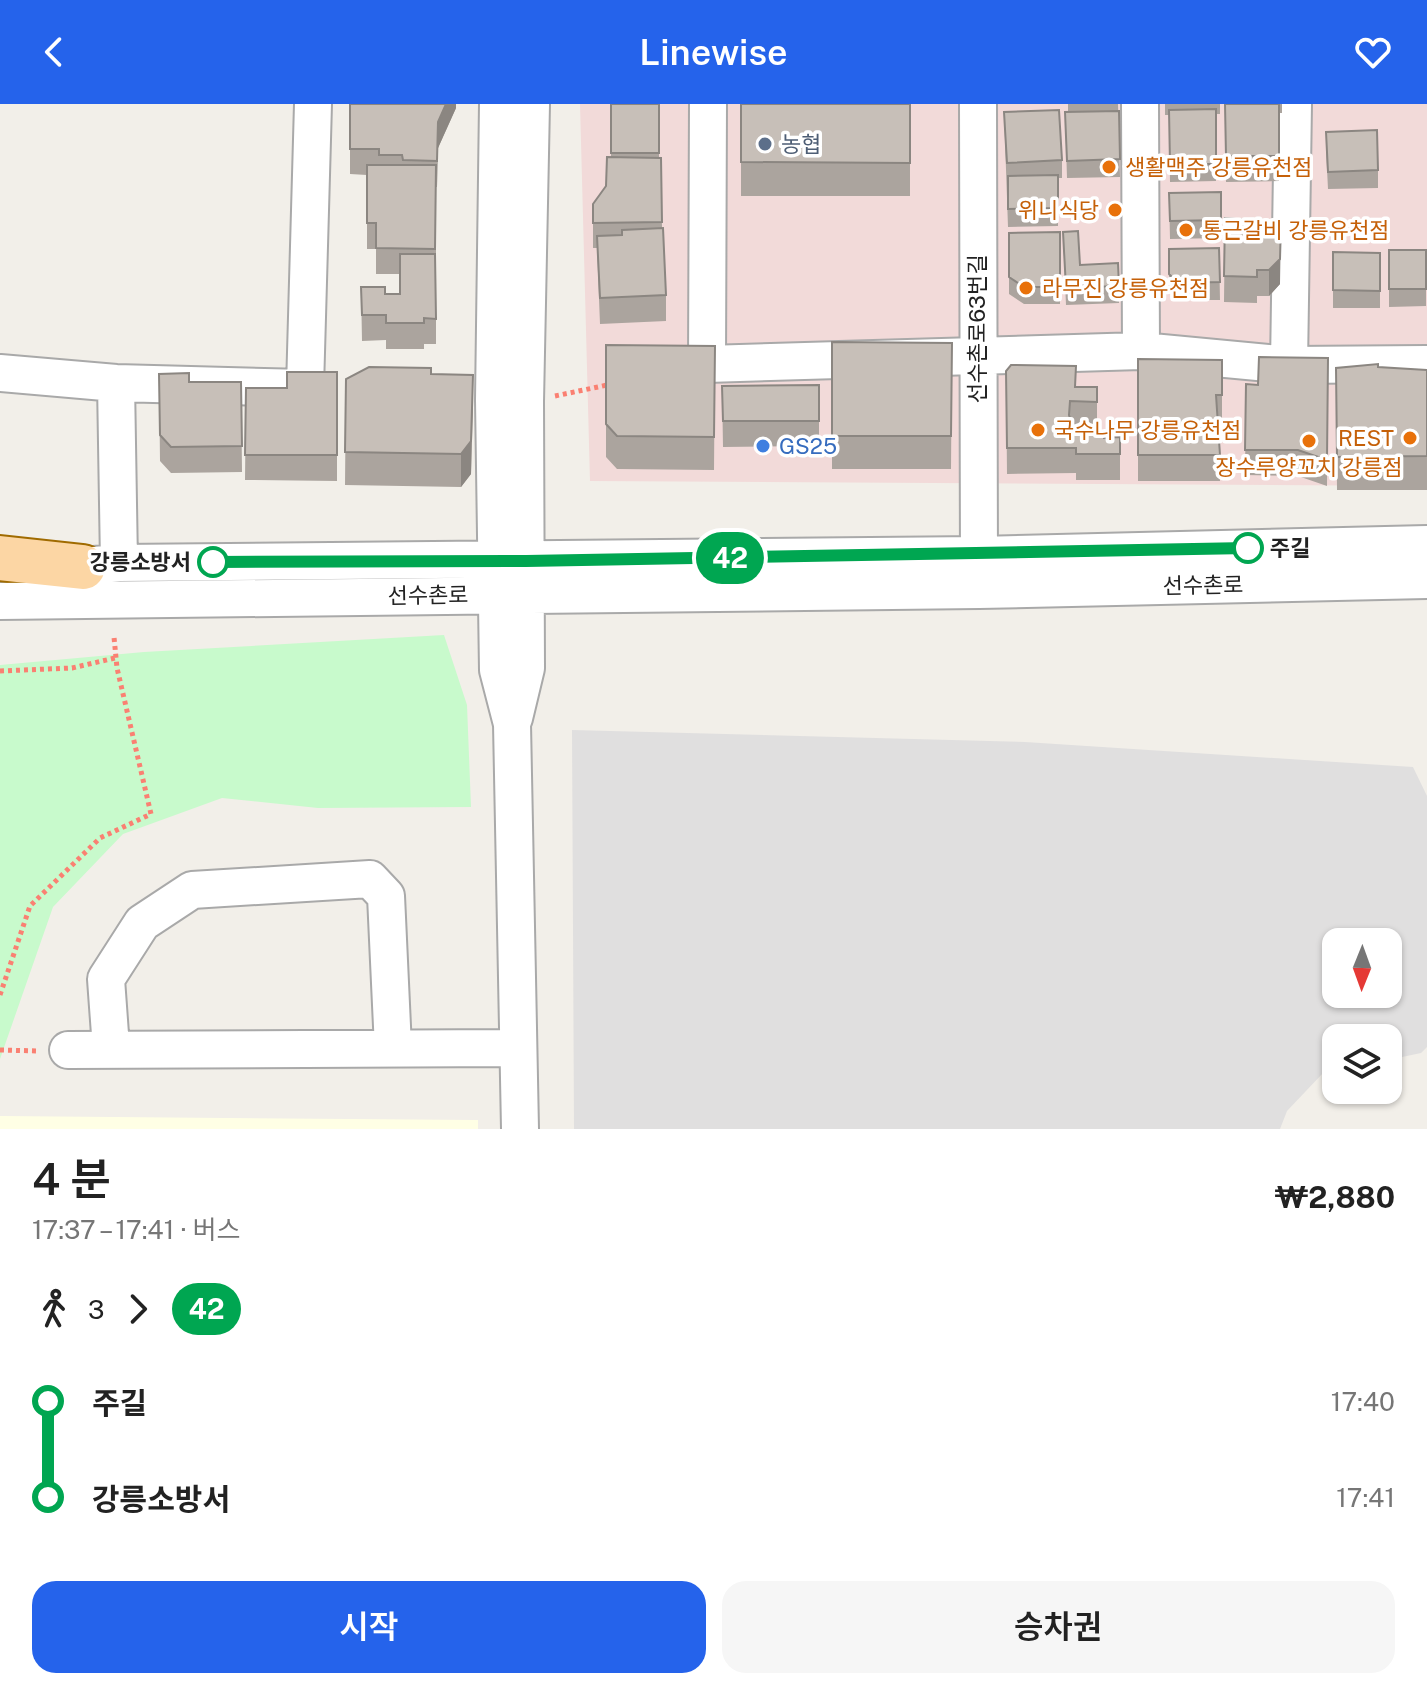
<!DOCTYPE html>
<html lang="ko">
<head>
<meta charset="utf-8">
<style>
  :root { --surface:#fff; --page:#f6f6f6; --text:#222; --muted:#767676; --accent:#2563eb }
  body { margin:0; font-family:"Public Sans","Noto Sans KR",sans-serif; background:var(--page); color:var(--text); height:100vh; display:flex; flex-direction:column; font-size:30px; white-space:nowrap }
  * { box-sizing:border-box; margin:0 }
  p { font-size:26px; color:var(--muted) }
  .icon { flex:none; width:44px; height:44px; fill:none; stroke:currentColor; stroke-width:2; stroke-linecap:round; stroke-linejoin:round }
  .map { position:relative; height:1025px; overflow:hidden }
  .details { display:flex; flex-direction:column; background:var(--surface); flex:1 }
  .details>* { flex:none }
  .badge { padding:0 16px; border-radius:26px; font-size:28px; line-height:52px }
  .needle { width:52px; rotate:181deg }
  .buttons { position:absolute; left:1322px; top:824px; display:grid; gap:16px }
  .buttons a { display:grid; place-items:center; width:80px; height:80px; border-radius:16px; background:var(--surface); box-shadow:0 2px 6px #0004; font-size:40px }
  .map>.badge { position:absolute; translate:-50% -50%; box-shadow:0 0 0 4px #fff }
  .legs { display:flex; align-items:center; gap:12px; height:88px; padding:0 32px; font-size:26px }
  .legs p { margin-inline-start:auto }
  .overview { display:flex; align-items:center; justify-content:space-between; height:136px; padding:0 32px }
  h1 { font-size:44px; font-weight:600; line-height:60px }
  .cta { display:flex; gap:16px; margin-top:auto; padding:16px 32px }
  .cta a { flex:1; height:92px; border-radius:24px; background:var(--accent); color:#fff; font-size:32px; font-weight:600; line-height:92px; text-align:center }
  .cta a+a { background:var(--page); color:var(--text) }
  ul { padding:0 32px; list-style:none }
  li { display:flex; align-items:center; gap:28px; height:96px; font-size:30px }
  li i { display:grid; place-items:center; width:12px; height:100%; margin:0 10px; background:currentColor }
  li i::after { content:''; width:20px; height:20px; margin:-10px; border:6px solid; border-radius:50%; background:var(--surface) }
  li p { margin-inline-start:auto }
  li:first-child i { background:linear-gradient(#0000 50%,currentColor 0) }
  li:last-child i { background:linear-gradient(currentColor 50%,#0000 0) }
  header { display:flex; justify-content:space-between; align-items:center; height:104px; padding:0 32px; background:var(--accent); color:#fff; font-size:36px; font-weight:600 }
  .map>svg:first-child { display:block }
</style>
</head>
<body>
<header><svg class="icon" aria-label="back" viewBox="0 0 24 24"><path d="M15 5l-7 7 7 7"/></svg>Linewise<svg class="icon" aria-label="heart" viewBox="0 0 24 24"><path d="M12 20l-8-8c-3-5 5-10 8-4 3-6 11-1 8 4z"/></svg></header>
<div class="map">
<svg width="1427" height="1025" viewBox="0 0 1427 1025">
  <rect width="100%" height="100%" fill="#f2efe9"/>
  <path fill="#e0dfdf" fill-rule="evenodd" d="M572,626L1025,638L1413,663L1427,692V943L1421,949L1388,956V934H1336V966L1324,968L1287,1007L1280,1025H574ZM1336,838H1388V890H1336Z"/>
  <path fill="#f2dad9" d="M580,0H1427V382L590,377Z"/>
  <path fill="#ffffe5" d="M0,1012L478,1016V1025H0Z"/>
  <path fill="#c8facc" d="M444,531L467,601L471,703L318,704L222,694L123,730L53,803L0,955V561L144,548Z"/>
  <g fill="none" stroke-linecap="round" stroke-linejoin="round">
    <g stroke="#a9a9a9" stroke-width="40">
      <path id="minor" d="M498,0L494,296L498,566L512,620L520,1025
        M708,0L707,260L1141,247L1289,261L1427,260
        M978,0L979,473
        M1140,0L1141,247
        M1289,261L1293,0
        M0,269L116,279L305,284L313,0
        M116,279L119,459
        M57,464L119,459L979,451L1427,440
        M0,497L979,486L1427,476
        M514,614L526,564L525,298L531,0
        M111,944L106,875L142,819L192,786L370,775L386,792L393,944
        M68,946L518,944"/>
    </g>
    <g stroke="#a06b00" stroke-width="48">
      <path id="major" d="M0,454L83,463"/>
    </g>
    <path stroke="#fa8072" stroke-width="5" stroke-dasharray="4 4" stroke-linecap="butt" d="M555,292L612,280
      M0,567L72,564L115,554
      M0,891L30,802L100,734L151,710L117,564L114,533
      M0,946L39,947"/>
    <use href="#minor" stroke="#fff" stroke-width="36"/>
    <use href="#major" stroke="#fcd6a4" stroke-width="44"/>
  </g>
  <path fill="#aba49e" d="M350,0H456V4L438,44L437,83H436V240H424V245H386V236L362,237L361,183L385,190H400V170H376V145H367V71L350,70Z
    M611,0H659V53L661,54L662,124L666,191V217L600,220L597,144H593V100L606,82L611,53Z
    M741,0H910V92H741Z
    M1068,0H1118L1120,73L1067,74L1065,8H1068Z
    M1165,0H1220V10H1216V77L1170,78L1169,11H1165Z
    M1225,0H1282V9H1279V77L1226,78Z
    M1004,8L1062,56V74H1058V122L1008,123Z
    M1326,45L1378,66V84L1328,85Z
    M1169,89L1221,116V134L1170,135Z
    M1225,114L1280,180L1269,192H1257V199L1224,198Z
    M1060,128V200H1024L1009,190V129Z
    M1063,128L1080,161L1119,182V199L1066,201Z
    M1219,144L1220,196H1178L1169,187V145Z
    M1389,146H1426V202L1389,203Z
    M1333,148L1380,149V204H1333Z
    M832,238L952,239L951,365H832Z
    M606,241L715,242L714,366L617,365L606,353Z
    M1328,254L1327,382L1298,372L1245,371L1246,280L1258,281Z
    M1138,255L1222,256V317H1218L1220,377H1138Z
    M1378,263L1427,266V386H1337L1336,264Z
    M1006,267L1076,283H1097V323H1073L1075,329L1104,334L1120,333V376H1076V369L1007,370Z
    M337,268V377L245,376L246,284H287Z
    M159,270L189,278H241L242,368L171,369L160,357Z
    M431,270L473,304L471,370L461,383L345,381L346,275Z
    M819,281V342L723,343L722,282Z"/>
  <path fill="#8b8681" d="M446,0H456V4L438,44L437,83L438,18Z
    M1281,119L1280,180L1269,192V166Z
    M473,271L471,370L461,383V350Z"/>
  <path fill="#c7bfb8" stroke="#8b8681" stroke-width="2" d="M350,0H446L438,18L437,57L403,56L402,51H379V45H350Z
    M611,0H659V49H611Z
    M741,0H910V59L741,58Z
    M1225,0H1279V52H1226Z
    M1216,5V60H1170L1169,6Z
    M1059,6L1062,56L1007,59L1004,8Z
    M1119,7L1120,55L1067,57L1065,8Z
    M1377,26L1378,66L1328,68L1326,28Z
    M607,53L661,54L662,118L593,119V100L606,82Z
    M367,61H436L435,145L376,144V119H367Z
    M1058,71V104L1008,105V72Z
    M1221,88V116L1170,117L1169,89Z
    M1225,114L1281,119L1280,155L1269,166H1257V173L1224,172Z
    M663,124L666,191L600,194L597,132L622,131V126Z
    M1078,127L1080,161L1118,159L1119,182L1066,184L1063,128Z
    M1060,128V183H1024L1009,173V129Z
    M1219,144L1220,178L1178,179L1169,170V145Z
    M1389,146H1426V185H1389Z
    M1333,148L1380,149V187L1333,186Z
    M400,150H435L436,215L424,214V219H386V211H362L361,183H385V190H400Z
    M832,238L952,239L951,332H832Z
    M606,241L715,242L714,333L617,332L606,320Z
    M1259,253L1328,254L1327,356L1298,346H1245L1246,280L1258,281Z
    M1138,255L1222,256V291H1216L1220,351H1138Z
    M1378,260V263L1427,266V352L1337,353L1336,264Z
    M1011,261L1076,262L1075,283H1097V298L1070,297L1069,311L1075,329H1104V334L1120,333V350H1076V344H1007L1006,267Z
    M369,263L431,264V270L473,271L471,337L461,350L345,348L346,275Z
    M287,268H337V351H245L246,284H287Z
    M189,269V278H241L242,342L171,343L160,331L159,270Z
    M819,281V317H723L722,282Z"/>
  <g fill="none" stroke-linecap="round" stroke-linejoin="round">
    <g stroke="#fff" stroke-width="18">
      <path id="line-1" d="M213,458L526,457L1248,444"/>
    </g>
    <use href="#line-1" stroke="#00a651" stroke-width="12"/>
  </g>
  <circle fill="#5c6f8a" stroke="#fff" stroke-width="3" cx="765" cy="40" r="8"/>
  <g fill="#e8710a" stroke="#fff" stroke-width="3">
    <circle cx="1109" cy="63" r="8"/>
    <circle cx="1115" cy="106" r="8"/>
    <circle cx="1186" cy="126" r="8"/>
    <circle cx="1026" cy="184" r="8"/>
    <circle cx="1038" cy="326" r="8"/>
    <circle cx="1410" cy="334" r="8"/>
    <circle cx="1309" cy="337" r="8"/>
  </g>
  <circle fill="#3f7fe0" stroke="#fff" stroke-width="3" cx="763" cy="342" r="8"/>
  <g fill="#fff" stroke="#00a651" stroke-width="4">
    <circle cx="1248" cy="444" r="14"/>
    <circle cx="213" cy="458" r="14"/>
  </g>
  <g text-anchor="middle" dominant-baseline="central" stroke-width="7" stroke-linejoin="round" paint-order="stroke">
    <g font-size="22" fill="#4e5e75" stroke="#fff" text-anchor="start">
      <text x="781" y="40">농협</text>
    </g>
    <g font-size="22" fill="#c56008" stroke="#fff" text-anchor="start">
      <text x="1125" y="63">생활맥주 강릉유천점</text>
      <text x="1099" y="106" text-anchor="end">위니식당</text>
      <text x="1202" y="126">통근갈비 강릉유천점</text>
      <text x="1042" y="184">라무진 강릉유천점</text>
      <text x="1054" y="326">국수나무 강릉유천점</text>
      <text x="1394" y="334" text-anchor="end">REST</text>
      <text x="1309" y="363" text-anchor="middle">장수루양꼬치 강릉점</text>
    </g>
    <g font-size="22" fill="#222" stroke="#fff">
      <text transform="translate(977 225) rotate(-90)">선수촌로63번길</text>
      <text transform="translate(1203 481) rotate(-1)">선수촌로</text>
      <text transform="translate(428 491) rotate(-1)">선수촌로</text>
    </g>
    <g font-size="22" fill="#366cbe" stroke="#fff" text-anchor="start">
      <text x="779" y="342">GS25</text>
    </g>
    <g font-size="22" font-weight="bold" fill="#222" stroke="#fff" text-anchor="start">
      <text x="1270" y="444">주길</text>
      <text x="191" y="458" text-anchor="end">강릉소방서</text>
    </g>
  </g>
</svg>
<div class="buttons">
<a><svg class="needle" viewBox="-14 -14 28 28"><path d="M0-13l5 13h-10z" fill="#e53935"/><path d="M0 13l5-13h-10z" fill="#767676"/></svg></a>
<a><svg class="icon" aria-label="layers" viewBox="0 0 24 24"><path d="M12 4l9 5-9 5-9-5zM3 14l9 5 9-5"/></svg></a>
</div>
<b class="badge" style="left:730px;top:454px;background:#00a651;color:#fff">42</b>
</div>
<section class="details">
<div class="overview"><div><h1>4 분</h1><p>17:37 – 17:41 · 버스</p></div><b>₩2,880</b></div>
<div class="legs"><svg class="icon" aria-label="walk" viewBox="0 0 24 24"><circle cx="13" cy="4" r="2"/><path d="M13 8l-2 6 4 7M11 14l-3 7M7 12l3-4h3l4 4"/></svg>3<svg class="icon" aria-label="forward" viewBox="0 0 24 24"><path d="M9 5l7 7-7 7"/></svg><b class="badge" style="background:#00a651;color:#fff">42</b></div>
<ul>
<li><i style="color:#00a651"></i><b>주길</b><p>17:40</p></li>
<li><i style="color:#00a651"></i><b>강릉소방서</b><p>17:41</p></li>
</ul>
<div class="cta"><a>시작</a><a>승차권</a></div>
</section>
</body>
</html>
